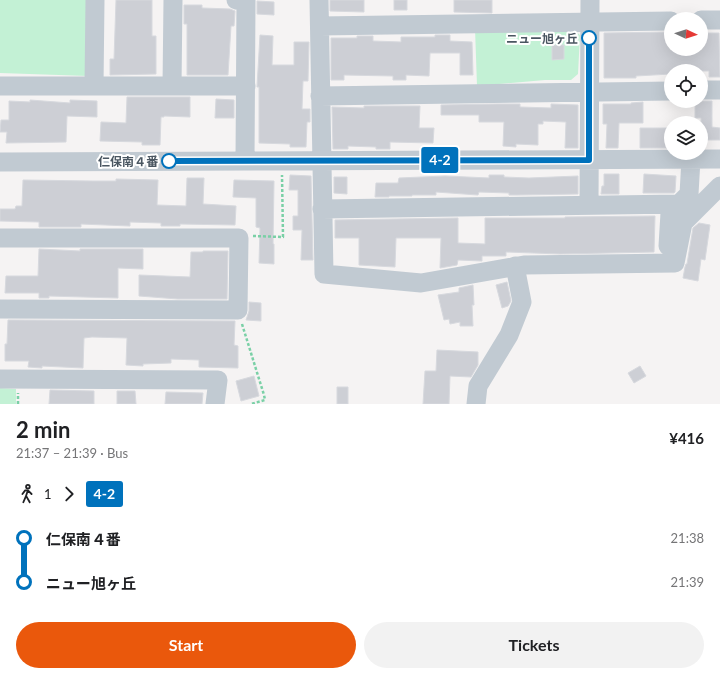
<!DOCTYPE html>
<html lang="en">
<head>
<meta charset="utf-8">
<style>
  :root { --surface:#fff; --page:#f2f2f2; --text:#202124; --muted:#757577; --accent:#ea580c }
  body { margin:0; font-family:Lato,"Noto Sans JP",sans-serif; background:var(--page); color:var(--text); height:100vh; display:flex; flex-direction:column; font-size:15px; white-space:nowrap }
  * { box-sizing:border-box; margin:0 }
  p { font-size:13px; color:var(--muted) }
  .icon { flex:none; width:22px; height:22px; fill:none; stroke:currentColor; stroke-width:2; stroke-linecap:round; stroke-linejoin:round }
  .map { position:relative; height:404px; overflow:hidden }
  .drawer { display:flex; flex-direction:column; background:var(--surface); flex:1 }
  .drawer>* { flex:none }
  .badge { padding:0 8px; border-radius:3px; font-size:14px; line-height:26px }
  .needle { width:26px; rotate:94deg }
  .buttons { position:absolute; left:664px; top:12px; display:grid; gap:8px }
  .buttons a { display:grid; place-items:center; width:44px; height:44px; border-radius:50%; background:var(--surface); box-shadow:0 4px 16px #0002; font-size:20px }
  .map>.badge { position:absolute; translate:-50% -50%; box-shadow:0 0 0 2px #fff }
  .legs { display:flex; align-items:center; gap:6px; height:44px; padding:0 16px; font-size:13px }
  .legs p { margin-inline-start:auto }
  .head { display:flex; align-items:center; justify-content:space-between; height:68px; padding:0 16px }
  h1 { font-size:22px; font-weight:700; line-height:30px }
  .button { display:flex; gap:8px; margin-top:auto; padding:8px 16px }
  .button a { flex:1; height:46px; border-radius:24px; background:var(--accent); color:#fff; font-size:16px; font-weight:700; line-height:46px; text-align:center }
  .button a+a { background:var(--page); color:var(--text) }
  ul { padding:0 16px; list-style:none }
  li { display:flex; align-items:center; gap:14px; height:44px; font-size:15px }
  li i { display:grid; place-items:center; width:6px; height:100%; margin:0 5px; background:currentColor }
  li i::after { content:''; width:10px; height:10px; margin:-5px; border:3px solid; border-radius:50%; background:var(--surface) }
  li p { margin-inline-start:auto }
  li:first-child i { background:linear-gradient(#0000 50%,currentColor 0) }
  li:last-child i { background:linear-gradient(currentColor 50%,#0000 0) }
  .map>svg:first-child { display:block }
</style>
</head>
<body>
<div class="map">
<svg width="720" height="404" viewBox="0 0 720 404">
  <rect width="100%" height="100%" fill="#f5f3f3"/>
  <path fill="#c3f1d5" d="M0,0H90L88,76L0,73Z
    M475,28L573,29L580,35L578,74L571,80H545L477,86Z
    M0,388L16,389V404H0Z"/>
  <path fill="#cdcfd5" stroke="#d7d9de" d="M116,0H152V36H156V74L110,75V59H114Z
    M330,0H364V12L330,11Z
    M394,0H407V10H394Z
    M454,0H492V13L454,12Z
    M257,1L274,2V15L257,14Z
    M184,5H202V8L230,9L235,11L234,26H231L228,75H187V24H184Z
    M671,32V49H702V33H719L720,77H709V71H671V74L636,76V78H604V33Z
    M260,35L273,36L272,65H294V42H309L308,81H303L302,109H310V122H307L306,147H290V144L259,143V87H257Z
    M435,35H450V41L472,42L473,75H460V53H430L429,76L406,75V80H393V76L344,75V80H331V38H357V36H373V41L401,42V37H435Z
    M552,45H564V59L552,60Z
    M127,97H190V117L164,116V117H161L160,145H142V142L100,141L101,122L126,123Z
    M216,99L234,100V118H215Z
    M30,100L70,103V100L97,101V117L67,116L66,142L6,143L7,132H0L1,120H9V101L30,102Z
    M695,101H712V127L720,128V140H701V118H695Z
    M643,102V123H619L618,148H606L607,124H603V104H631V103Z
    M498,104H520V107L551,108V104L578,105V148H565L566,122L543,121V124H538V145L516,144V147L503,146L504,122H479V115H441V105Z
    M364,106H420L419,128H434L433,143L390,142V149H376V147L348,146V149H333L332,107L364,108Z
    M640,128H671V148H640Z
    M604,174H619V194H601L602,186H604Z
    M644,174L676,176L675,192L674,193H643Z
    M290,175L311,176L313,260H301L302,230H293V216H298V190H289Z
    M489,175H504V177L529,178L578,176V194L516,195H509V193L479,192L478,195L436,192V195H412V196H389V197H375L376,183H398L399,178L445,176L489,178Z
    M334,177H347V194L334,193Z
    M187,178H204L203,204L236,206L235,225L180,224V226H161V223L130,222V226L81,224V227H39V222L0,221V209H15L16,206H22L23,180L92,181H116V179L158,180L157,205L186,206Z
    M234,180L274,181L273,244H274V264L259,263L260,228L256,227V198L233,197Z
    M655,216L654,252L560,254L506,252V256H482V261L458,260L457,265L440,268L441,238H396L395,267L359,265V238H335V220L458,218V243L485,244V218H565V217Z
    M699,223L710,225L705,260L701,259L698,281L683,278L685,267L686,264H687L693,228Z
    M39,249L80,251V249H143V269L118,268V298L49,296V298H39V293H5L6,276H38Z
    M203,251H228L227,299H178L139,296V275L190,277L191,252H203Z
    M507,282L511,301L508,306L502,308L496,285Z
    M473,285L474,305H472L473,326H460V322L450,324L449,319L444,320L438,295L459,292V288Z
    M249,302L261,303V321L246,320L249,311Z
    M8,320L235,321L234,345L238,346V368L199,367V360L171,359V363L143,364V366L126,365L127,338L92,337L84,338L83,368L42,366V368L28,367L29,361H5V344H7Z
    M437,350L478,352V365L471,377L450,376L449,404H423L425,371H436Z
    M640,366L646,376L634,383L628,373Z
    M254,376L259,396L241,401L236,381Z
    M337,387H348V404H337Z
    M50,390L94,391V404H49Z
    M117,391H135L136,404H117Z
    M166,392L203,393L202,404H165Z"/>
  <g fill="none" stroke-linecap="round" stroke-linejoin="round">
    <path stroke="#7ad0a6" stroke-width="2.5" stroke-dasharray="3 2" stroke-linecap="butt" d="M253,236L283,237L282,175
      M242,324L264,395L265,400L251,404
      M18,404V393"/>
    <path stroke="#c1cad2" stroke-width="19" d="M236,0L246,1L245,160
      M319,0L324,274L421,283L524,265L675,263L683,223L720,186
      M701,20H720
      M320,26L671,21
      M0,86H246
      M94,86L95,0
      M172,86L173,0
      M701,90H720
      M320,96L671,91
      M0,162L720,159
      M589,205L590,0
      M322,209L679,204
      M0,238H239L238,310L0,309
      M668,246L670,213L689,194L691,159
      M0,379L218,380L215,404
      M476,404L478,386L509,335L522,302L515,266"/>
  </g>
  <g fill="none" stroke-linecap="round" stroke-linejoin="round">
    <g stroke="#fff" stroke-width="9">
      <path id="line-1" d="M169,161L589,160V38"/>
    </g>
    <use href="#line-1" stroke="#0072bc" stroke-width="6"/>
  </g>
  <g fill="#fff" stroke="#0072bc" stroke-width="2">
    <circle cx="589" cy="38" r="7"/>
    <circle cx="169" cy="161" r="7"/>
  </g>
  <g text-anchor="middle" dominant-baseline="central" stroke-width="4" stroke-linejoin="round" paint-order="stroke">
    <g font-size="12" font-weight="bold" fill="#4a5661" stroke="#fff" text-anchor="end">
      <text x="578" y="38">ニュー旭ヶ丘</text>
      <text x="158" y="161">仁保南４番</text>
    </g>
  </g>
</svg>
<div class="buttons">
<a><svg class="needle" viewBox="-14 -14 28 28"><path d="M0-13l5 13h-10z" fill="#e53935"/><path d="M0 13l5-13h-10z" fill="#757577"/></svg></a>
<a><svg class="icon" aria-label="locate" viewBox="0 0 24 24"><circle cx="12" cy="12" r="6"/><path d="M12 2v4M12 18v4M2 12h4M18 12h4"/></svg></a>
<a><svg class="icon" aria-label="layers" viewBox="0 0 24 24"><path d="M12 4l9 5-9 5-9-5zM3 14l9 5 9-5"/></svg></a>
</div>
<b class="badge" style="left:440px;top:160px;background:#0072bc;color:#fff">4-2</b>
</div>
<section class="drawer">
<div class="head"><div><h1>2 min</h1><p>21:37 – 21:39 · Bus</p></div><b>¥416</b></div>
<div class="legs"><svg class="icon" aria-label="walk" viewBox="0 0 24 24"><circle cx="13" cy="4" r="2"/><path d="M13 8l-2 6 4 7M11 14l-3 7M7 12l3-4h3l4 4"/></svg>1<svg class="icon" aria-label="forward" viewBox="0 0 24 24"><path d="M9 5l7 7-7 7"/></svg><b class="badge" style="background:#0072bc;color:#fff">4-2</b></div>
<ul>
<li><i style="color:#0072bc"></i><b>仁保南４番</b><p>21:38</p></li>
<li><i style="color:#0072bc"></i><b>ニュー旭ヶ丘</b><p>21:39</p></li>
</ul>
<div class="button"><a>Start</a><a>Tickets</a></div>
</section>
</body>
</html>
